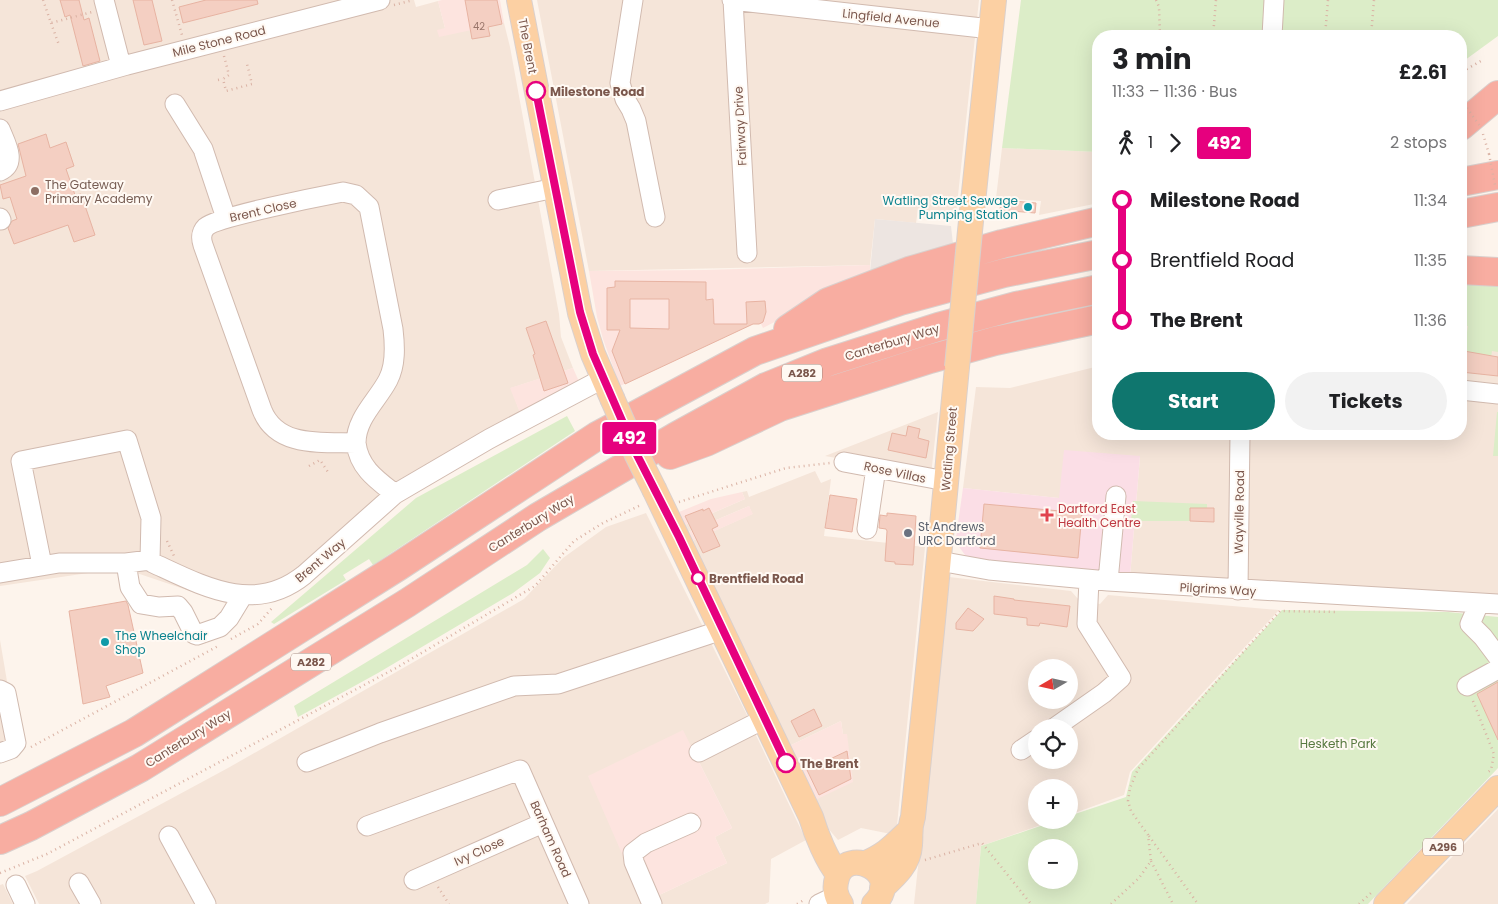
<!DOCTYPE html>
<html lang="en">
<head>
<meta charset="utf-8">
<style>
  :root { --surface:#fff; --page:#f2f2f2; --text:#202124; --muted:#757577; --accent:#0f766e }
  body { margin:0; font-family:Poppins,sans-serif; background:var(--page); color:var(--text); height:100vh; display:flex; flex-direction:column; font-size:19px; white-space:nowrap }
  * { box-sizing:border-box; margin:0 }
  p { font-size:16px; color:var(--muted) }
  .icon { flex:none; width:28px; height:28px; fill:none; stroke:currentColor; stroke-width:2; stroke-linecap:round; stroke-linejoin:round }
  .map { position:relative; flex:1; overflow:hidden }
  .details { position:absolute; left:1092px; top:30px; width:375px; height:410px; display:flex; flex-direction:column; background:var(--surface); border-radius:20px; box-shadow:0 5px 20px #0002 }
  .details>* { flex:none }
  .badge { padding:0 10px; border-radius:4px; font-size:18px; line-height:32px }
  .needle { width:32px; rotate:261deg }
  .tools { position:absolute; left:1028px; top:659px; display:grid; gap:10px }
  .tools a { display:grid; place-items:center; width:50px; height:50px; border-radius:50%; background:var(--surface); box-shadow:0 5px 20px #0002; font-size:25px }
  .map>.badge { position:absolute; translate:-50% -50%; box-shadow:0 0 0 2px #fff }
  .legs { display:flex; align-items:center; gap:8px; height:55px; padding:0 20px; font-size:16px }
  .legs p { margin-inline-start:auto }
  .summary { display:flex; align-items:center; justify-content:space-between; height:85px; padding:0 20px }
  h1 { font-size:28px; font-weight:700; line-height:38px }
  .button { display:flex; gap:10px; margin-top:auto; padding:10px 20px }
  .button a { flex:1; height:58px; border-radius:30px; background:var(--accent); color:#fff; font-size:20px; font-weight:700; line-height:58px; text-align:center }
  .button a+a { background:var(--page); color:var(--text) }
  ul { padding:0 20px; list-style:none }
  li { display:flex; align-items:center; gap:18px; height:60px; font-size:19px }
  li i { display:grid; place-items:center; width:8px; height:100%; margin:0 6px; background:currentColor }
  li i::after { content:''; width:12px; height:12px; margin:-6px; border:4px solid; border-radius:50%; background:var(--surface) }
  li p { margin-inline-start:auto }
  li:first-child i { background:linear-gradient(#0000 50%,currentColor 0) }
  li:last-child i { background:linear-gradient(currentColor 50%,#0000 0) }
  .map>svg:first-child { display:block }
</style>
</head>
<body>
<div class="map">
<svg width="1498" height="904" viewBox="0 0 1498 904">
  <rect width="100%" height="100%" fill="#fdf4ec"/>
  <path fill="#f5e5d9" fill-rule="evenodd" d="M0,0H414L416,7L438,1L445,28L439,36L504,23L510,47L559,314L561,337L573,368L511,388L522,418L240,608L122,568L0,586Z
    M537,0H979L956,214L918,210L916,223L875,219L870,265L589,271Z
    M1002,148L1099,152V203L1039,215L1041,201L996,198Z
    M1498,321V596L1130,577L1140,457L1059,498L963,488L976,387L1010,388L1095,367V340L1099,339V434H1461V327Z
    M938,412L931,475L825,456Z
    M815,471L821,483L831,479L824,536L925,547L896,835L861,828L838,840L826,826L813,801L846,734H843L841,721L787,747L692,541L752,514L749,506L688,532L685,525L745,499L742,492L747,491L749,497Z
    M646,513L750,721L693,751L682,730L644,904H39L25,876L37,871L228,768L524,599L563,558L606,527Z
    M949,577L1071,591L1079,600L1100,604L1108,595L1279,610L1130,772L1124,795L1069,815V788H1036V820H1055L981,846L976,904H914ZM1036,668H1069V700H1036ZM1036,728H1069V760H1036Z
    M0,640L19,752L0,761Z
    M753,729L806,840L771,859L769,902L765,904H655L653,898L727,863L715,837L732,828L697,758Z
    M1498,809V904H1407Z
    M3,884L13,904H0V885Z"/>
  <path fill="#fde4df" d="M442,0H500L504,23L439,37L437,30L445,28L438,1Z
    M870,265V272L763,328L761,324H752L620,386L603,339L597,317L589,271L706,270Z
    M573,368L581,386L522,418L510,388Z
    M742,492L745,499L685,525L679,512L711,499Z
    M749,506L753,514L692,541L688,532Z
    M841,721L843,734H847L853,782L813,801L787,747Z
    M683,730L732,828L715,837L727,863L653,898L644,904L588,776Z"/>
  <path fill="#ede5e1" d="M875,219L951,226L954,253L870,272Z"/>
  <path fill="#fbdee6" d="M1064,450L1140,456L1130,577L1070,571L1063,567L1035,564L1023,568L972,560L965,555L957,544L956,538L963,488L1059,498Z"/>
  <path fill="#dcedc8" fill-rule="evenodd" d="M1021,0H1498V36L1461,63V36H1099V152L1002,148Z
    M1461,277L1498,280V352L1492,351L1491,357L1473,373L1475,353L1464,351L1468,326L1461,327Z
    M1497,412H1498V456H1493Z
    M567,416L575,431L373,565L369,559L343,575L346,580L274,624L271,622L416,498Z
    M1133,501L1207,504V508H1190V521H1131Z
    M543,549L550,558L540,573L513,593L378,673L298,717L294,706L527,565Z
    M1282,610L1448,612L1498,617V768L1368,904H976L981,846L1058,820H1069V816L1126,797L1132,772ZM1036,848H1069V880H1036Z"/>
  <path fill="#f4cfc2" stroke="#e7b3a2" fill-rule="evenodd" d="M60,0H79L84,20L89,18L100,61L83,66L70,15L65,17Z
    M133,0H152L162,41L144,45Z
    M206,0H257L258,4L183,23L179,7Z
    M465,0H497L502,24L488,27L490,36L472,39Z
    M46,134L50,148L66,142L74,166L66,169L75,195L81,194L95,235L74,242L68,225L14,244L8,228L12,221L17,219L10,197L3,199L0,185L26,176L18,144Z
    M1001,200L1036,203L1035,213L1000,210Z
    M615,281L706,282V300L713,299L714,324H747L746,302L765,301L766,312L763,322L759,324H753L625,384L612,351L620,330H607V288L615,287ZM630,299H669V329L630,328Z
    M546,321L568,383L544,391L533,355L535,354L526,328Z
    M1464,351L1498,357V376L1461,372V354L1464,355Z
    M908,426L920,429L918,438L929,441L926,458L888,450L892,433L906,436Z
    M830,495L857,499L852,532L825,528Z
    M984,504L1082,513L1078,558L980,548Z
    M709,508L718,526L712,529L720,546L703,553L685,516L703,509V511Z
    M1190,508H1214V522L1190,521Z
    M887,513L916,516L913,565L895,564V562L885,561L887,531L886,529L879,528L880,515L887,516Z
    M994,596L1014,599V600L1070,606L1067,627L1040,623L1039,626L1027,625V618L994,614Z
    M126,601L128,605L143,673L106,686L110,697L83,704L69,611Z
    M968,608L984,619L973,631L956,629V623Z
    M1498,682V740L1477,694Z
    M814,709L822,726L799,737L791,721Z
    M847,751L851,779L819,795L807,770Z"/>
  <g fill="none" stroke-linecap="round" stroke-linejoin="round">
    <g stroke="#d1baaf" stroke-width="21">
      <path id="minor" d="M104,0L119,58L122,63L127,65L380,0
        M633,0L620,83L625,99L631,109L636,121L655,217
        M732,0L991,29
        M733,0L747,253
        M1272,36L1274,0
        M0,101L127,65
        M175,104L203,149L226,218
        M0,129C5,142 18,163 0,171
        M498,200L555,188
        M0,218L1,220
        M1461,390L1498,394
        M356,443C356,418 377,401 388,380C396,365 395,346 393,329L369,207L356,195L343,192C322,196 216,217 206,227C201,232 201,239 203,245L262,410C277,448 322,442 356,443C359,468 377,480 395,494
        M844,462L946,481
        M867,529L876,468
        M939,561L989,570L1108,581L1498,604
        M126,563L130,587L141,604L159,607L178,606L183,612L194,634L197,635L220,627L229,618L243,595
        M42,565L21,461L127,440L151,518L150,560
        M0,573L59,563H126L150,560L153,563C203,586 254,615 304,575L395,494L489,439L604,378
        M1108,581L1116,496
        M1238,590L1240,434
        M1476,603L1477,608L1470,624L1483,637L1498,657
        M1467,686L1498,669
        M0,690L6,693L16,743L11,749L0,753
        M1054,728L1104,693L1121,678L1087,624L1089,580
        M1021,750L1036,740
        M699,752L764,719
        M307,762L380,733L514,686L558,684L722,630
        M367,826L520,770L579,904
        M169,836L206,904
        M414,880L543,823
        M79,883L91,904
        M16,885L25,904
        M652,904L634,862L633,853L646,843L691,823
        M819,904L836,896"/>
    </g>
    <g stroke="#dad0cd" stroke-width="26">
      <path id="major" d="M519,0L580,313L593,354L612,398
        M970,231L994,0
        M655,491L811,817C816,834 827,861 838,874
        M864,864C887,854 892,847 909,831
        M882,888C895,876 909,864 910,845C911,834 909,829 913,817L932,631L957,367
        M841,904C835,895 834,888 837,878C846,844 905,873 874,904
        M1386,904L1498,788"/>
    </g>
    <g stroke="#dad0cd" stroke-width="30">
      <path id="highway" d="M1461,126L1498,95
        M1461,182L1498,175
        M1461,214L1498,207
        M1461,270L1498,272
        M788,329L828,302L909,271L1002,244L1099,221
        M670,455L706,442L780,407L930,359L995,341L1099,319
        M0,802L134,733L399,566L597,436L755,351L900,301L1004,273L1099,254
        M0,840L31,826L140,768L407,603L538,517L675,437L766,387L828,362L938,327L1016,306L1099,289"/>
    </g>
    <path stroke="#dab2a4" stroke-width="2.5" stroke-dasharray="1 4" stroke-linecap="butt" d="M43,0L51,23L92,12
      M172,0L182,35
      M1156,0L1159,7L1160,36
      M394,5L413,0
      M51,23L59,45
      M1213,36L1216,0
      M1325,36L1328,0
      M1371,36L1374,0
      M224,56L229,75L223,79L226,91L252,84L247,64
      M218,80L223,79
      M1463,98L1465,70L1481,61
      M1483,134L1489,154
      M309,466L320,460L328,472
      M679,502L786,468L830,463
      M167,541L174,556
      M231,639L258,624L272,608
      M1473,701L1494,754L1491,770L1488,772
      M31,747L220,645
      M1149,836L1198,904
      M925,860L982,843L1031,904
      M1151,861L1173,904
      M0,873L47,854L396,668L535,586L574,541L603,523L641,505
      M438,887L449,904
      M797,904L804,900
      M1111,904L1139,878L1151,861L1148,835L1131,811L1128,801L1130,788L1138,769L1280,611L1338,612
      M1359,904L1371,893"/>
    <use href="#minor" stroke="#fff" stroke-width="19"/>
    <use href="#major" stroke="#fcd0a3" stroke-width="24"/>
    <use href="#highway" stroke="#f8ada1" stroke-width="28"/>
    <g stroke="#dad0cd" stroke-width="26" stroke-linecap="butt">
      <path id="major-bridge" d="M957,367L970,231
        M612,398L637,455L655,491"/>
    </g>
    <path stroke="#dab2a4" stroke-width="2.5" stroke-dasharray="1 4" stroke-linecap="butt" d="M1464,104L1480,126
      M1489,154L1495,185"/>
    <use href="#major-bridge" stroke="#fcd0a3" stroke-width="24"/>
  </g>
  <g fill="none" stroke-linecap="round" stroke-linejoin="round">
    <g stroke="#fff" stroke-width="11">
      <path id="line-1" d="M536,91L580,312L593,354L637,455L679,537L786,763"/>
    </g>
    <use href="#line-1" stroke="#e6007e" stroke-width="8"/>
  </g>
  <g fill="#fff" stroke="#e6007e" stroke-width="2.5">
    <circle cx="536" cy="91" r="9"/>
    <circle cx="698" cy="578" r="6"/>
    <circle cx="786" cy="763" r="9"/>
  </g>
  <circle fill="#8d6e63" stroke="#fff9f3" stroke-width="2" cx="35" cy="191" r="5"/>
  <g fill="#0f9aa8" stroke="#fff9f3" stroke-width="2">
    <circle cx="1028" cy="207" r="5"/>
    <circle cx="105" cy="642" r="5"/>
  </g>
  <path fill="#e0444e" stroke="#fff9f3" stroke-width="2" d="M1044.5 507.5h5v5h5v5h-5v5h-5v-5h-5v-5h5z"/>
  <circle fill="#6b7280" stroke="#fff9f3" stroke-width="2" cx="908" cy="533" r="5"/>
  <g text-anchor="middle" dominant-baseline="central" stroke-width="4" stroke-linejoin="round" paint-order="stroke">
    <g font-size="10" fill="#99756a">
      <text x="479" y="26">42</text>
    </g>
    <g fill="#fff9f3" stroke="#a3887e" stroke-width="1">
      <rect x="782" y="364.5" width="40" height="17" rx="4"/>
      <rect x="291" y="653.5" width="40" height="17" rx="4"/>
      <rect x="1423" y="838.5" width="40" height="17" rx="4"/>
    </g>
    <g font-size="11" font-weight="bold" fill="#7b574c">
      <text x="802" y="373">A282</text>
      <text x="311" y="662">A282</text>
      <text x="1443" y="847">A296</text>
    </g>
    <g font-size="12" fill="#7b574c" stroke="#fff9f3">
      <text transform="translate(891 18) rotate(6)">Lingfield Avenue</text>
      <text transform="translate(219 41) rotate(-14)">Mile Stone Road</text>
      <text transform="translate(528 46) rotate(79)">The Brent</text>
      <text transform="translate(740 126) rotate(-93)">Fairway Drive</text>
      <text transform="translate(263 210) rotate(-13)">Brent Close</text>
      <text transform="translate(892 342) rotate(-17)">Canterbury Way</text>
      <text transform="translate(949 449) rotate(-85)">Watling Street</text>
      <text transform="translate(895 472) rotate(12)">Rose Villas</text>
      <text transform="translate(1239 512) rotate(-89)">Wayville Road</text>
      <text transform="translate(531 523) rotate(-32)">Canterbury Way</text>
      <text transform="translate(320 560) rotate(-40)">Brent Way</text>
      <text transform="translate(1218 589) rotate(3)">Pilgrims Way</text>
      <text transform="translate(188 738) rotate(-32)">Canterbury Way</text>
      <text transform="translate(551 839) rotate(66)">Barham Road</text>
      <text transform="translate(479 851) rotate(-24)">Ivy Close</text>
    </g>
    <g font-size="12" font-weight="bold" fill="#7b574c" stroke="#fff9f3" text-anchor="start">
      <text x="550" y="91">Milestone Road</text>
      <text x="709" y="578">Brentfield Road</text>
      <text x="800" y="763">The Brent</text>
    </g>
    <g font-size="12" fill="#785e54" stroke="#fff9f3" text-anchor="start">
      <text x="45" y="184">The Gateway<tspan x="45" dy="14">Primary Academy</tspan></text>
    </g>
    <g font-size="12" fill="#0d838f" stroke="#fff9f3" text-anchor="end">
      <text x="1018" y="200">Watling Street Sewage<tspan x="1018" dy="14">Pumping Station</tspan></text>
      <text x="115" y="635" text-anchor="start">The Wheelchair<tspan x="115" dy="14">Shop</tspan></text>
    </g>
    <g font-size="12" fill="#be3a42" stroke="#fff9f3" text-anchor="start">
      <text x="1058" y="508">Dartford East<tspan x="1058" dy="14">Health Centre</tspan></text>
    </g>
    <g font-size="12" fill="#5b616d" stroke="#fff9f3" text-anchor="start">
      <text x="918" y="526">St Andrews<tspan x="918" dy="14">URC Dartford</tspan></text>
    </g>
    <g font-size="12" fill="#597a41" stroke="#fff9f3">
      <text x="1338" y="743">Hesketh Park</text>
    </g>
  </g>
</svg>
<div class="tools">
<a><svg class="needle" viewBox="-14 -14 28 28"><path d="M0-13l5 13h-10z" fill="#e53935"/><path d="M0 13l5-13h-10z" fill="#757577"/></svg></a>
<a><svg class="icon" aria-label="locate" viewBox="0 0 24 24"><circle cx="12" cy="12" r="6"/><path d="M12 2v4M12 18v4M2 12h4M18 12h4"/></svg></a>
<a>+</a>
<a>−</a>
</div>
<b class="badge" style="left:629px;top:438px;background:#e6007e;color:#fff">492</b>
<section class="details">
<div class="summary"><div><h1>3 min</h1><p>11:33 – 11:36 · Bus</p></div><b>£2.61</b></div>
<div class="legs"><svg class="icon" aria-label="walk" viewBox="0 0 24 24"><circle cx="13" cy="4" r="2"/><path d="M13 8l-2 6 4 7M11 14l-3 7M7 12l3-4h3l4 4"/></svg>1<svg class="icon" aria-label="forward" viewBox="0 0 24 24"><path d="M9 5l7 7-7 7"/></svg><b class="badge" style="background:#e6007e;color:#fff">492</b><p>2 stops</p></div>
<ul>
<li><i style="color:#e6007e"></i><b>Milestone Road</b><p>11:34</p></li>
<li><i style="color:#e6007e"></i><span>Brentfield Road</span><p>11:35</p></li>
<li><i style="color:#e6007e"></i><b>The Brent</b><p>11:36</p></li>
</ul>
<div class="button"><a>Start</a><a>Tickets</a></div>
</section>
</div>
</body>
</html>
